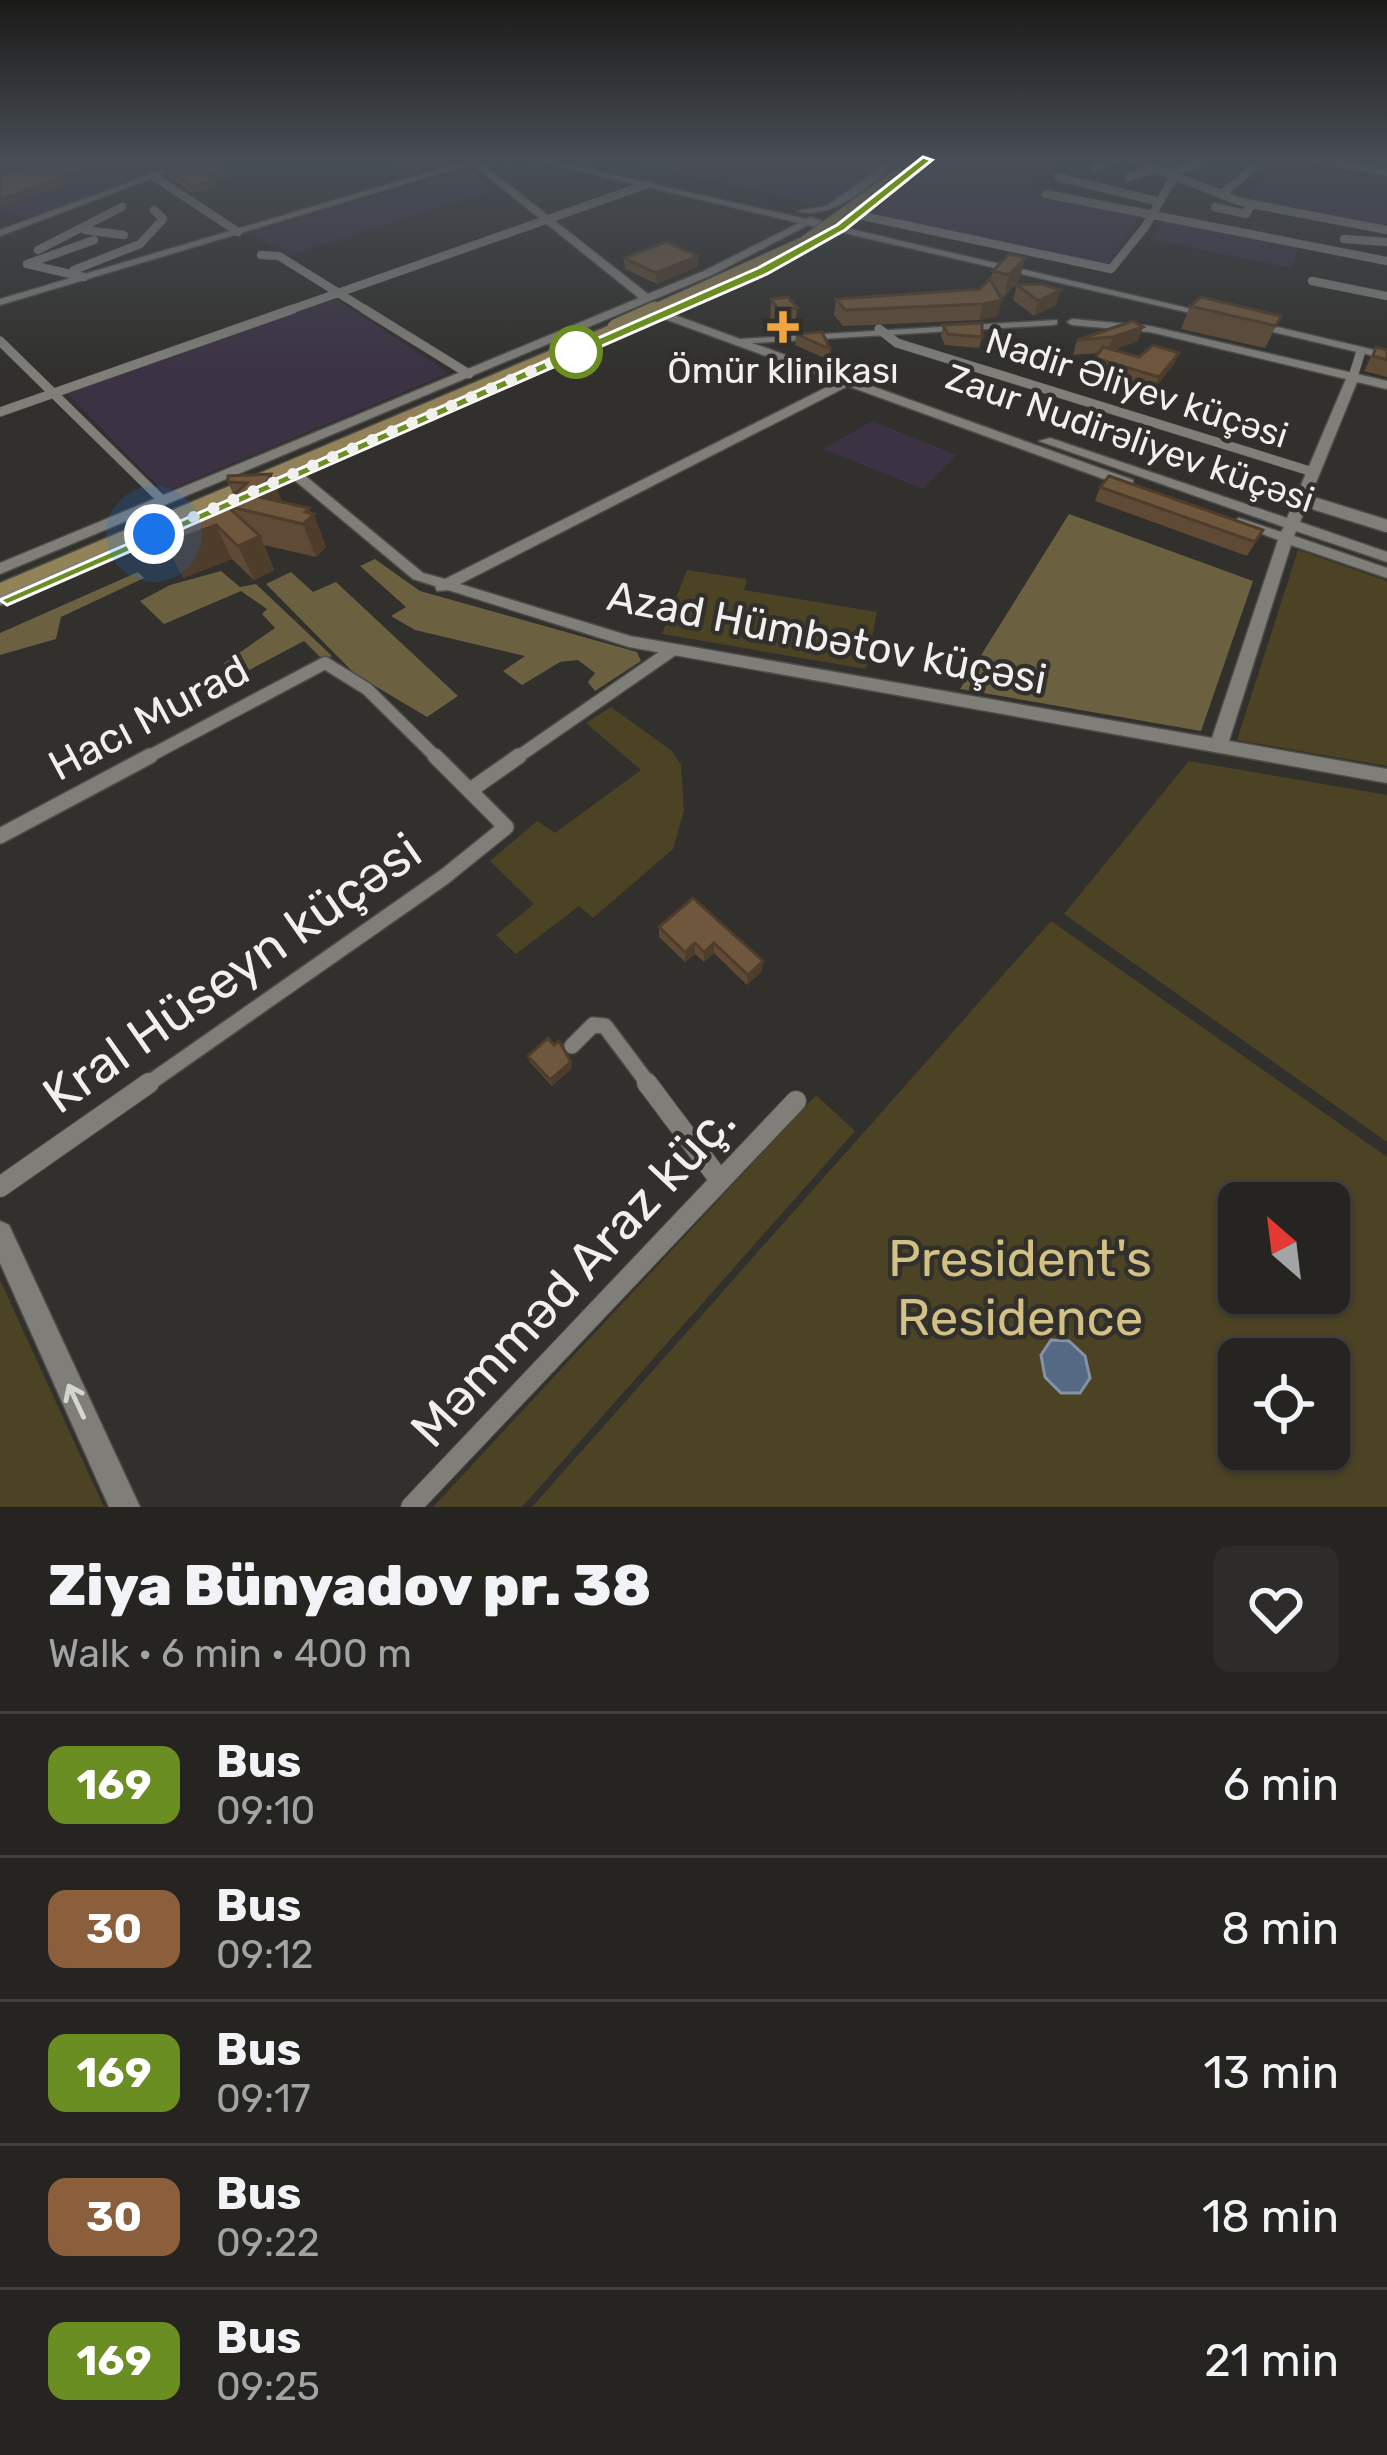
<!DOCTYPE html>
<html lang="en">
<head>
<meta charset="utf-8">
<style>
  :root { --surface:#252421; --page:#2d2c2a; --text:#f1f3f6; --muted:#a3a4a5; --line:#42413f }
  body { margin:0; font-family:Rubik,sans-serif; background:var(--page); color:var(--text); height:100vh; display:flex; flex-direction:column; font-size:45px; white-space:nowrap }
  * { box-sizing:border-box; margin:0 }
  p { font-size:39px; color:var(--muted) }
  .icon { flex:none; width:66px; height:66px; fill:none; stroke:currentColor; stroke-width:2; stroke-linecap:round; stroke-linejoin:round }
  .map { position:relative; height:1507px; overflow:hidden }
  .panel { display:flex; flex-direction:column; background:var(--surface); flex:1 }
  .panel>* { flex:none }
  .badge { padding:0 24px; border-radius:18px; font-size:42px; line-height:78px }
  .needle { width:78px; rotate:332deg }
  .buttons { position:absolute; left:1218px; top:1182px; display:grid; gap:24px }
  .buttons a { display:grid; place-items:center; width:132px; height:132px; border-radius:18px; background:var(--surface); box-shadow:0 3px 9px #0004,0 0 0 3px var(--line); font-size:60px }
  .you { position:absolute; width:60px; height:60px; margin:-30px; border:9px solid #fff; border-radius:50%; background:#1a73e8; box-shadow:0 0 0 18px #1a73e833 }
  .map>.badge { position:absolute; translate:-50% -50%; box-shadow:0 0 0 6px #fff }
  .round { display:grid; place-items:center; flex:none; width:126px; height:126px; border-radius:18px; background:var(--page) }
  .headline { display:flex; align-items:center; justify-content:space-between; height:204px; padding:0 48px }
  h1 { font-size:57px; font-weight:800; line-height:90px }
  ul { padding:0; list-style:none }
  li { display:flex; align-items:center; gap:36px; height:144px; padding:0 48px; border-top:3px solid var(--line) }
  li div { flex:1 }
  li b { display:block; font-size:45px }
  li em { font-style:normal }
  li .badge { min-width:132px; font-weight:700; text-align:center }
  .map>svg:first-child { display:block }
</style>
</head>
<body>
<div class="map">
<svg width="1387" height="1507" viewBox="0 0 1387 1507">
  <rect width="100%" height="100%" fill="#31302c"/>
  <path fill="#3b3344" d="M0,160H157L174,164L26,219L0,211Z
    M626,160H888L826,207Z
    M939,160H1059L1029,191L1141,213L1106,267L869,216Z
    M1274,160L1387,176V228L1248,202Z
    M471,168L493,190L289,256L250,233Z
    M1165,220L1299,246L1290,268L1151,239Z
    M336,299L449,373L164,492L66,392Z
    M872,421L957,455L923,489L823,449Z"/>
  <path fill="#4c4325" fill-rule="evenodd" d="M1298,550L1387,581V766L1237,740Z
    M687,570L747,579L744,590L877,612L866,669L662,634Z
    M611,707L672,751L681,765L684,811L673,849L593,918L579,906L516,954L496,935L534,904L490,861L537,821L555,833L641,770L586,723Z
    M1189,761L1387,795V1142L1064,914Z
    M1051,921L1387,1157V1507H532ZM1239,1203H1329V1293H1239ZM1239,1359H1329V1449H1239Z
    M816,1095L855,1131L522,1507H433Z
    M0,1280L104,1507H0Z"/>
  <path fill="#6b6140" d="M1069,514L1253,581L1201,731L960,689Z
    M375,559L420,591L637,652L641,661L595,691L588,682L595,673L578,660L560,662L522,685L503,671L525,656L415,630L391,616L406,607L360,566Z
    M221,571L240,587L256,584L332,656L323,660L304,641L242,674L223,664L275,628L262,614L267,609L241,591L164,624L140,601L170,585Z
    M138,572L144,578L61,617L56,639L0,655V633Z
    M291,572L313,592L336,582L458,696L427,717L355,674L266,584Z"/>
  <path fill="#556984" stroke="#8492a4" stroke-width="3" d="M1051,1340L1069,1341L1085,1356L1090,1378L1080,1393H1061L1045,1377L1041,1355Z"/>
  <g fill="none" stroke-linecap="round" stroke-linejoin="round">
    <g stroke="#4d4c48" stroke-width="9">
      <path id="street-far4" d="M1134,160L1241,202L1387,230
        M1315,160L1387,172
        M1094,168L1116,160
        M1170,172L1201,163L1191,160
        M153,176L238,232
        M1058,177L1156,201
        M1129,177L1156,169
        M1046,194L1387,261
        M1222,194L1263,160
        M1215,207L1246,214L1251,205
        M858,215L1111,269L1145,227L1174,177
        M85,230L124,235
        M1344,239L1387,242
        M38,250L122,207
        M261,255L279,256L369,312
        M74,270L140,244L163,219L154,210
        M84,277L27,264L94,240
        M1312,281L1387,296
        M284,312L648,184"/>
    </g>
    <g stroke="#4d4c48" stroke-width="10">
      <path id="street-far3" d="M364,309L469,374
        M879,329L897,343L1313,472
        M0,341L163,501
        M1353,377L1360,354
        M0,412L293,309
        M1303,500L1325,507"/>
    </g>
    <g stroke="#4d4c48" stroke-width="15">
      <path id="street-far2" d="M1316,504L1387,526
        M144,759L325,663L367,689L438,759
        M515,759L671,651"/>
    </g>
    <g stroke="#4d4c48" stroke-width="18">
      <path id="street-far1" d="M472,789L519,756
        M0,836L150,756
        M572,1046L593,1025L605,1026L650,1086
        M145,1086L444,877L506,827L435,756"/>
    </g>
    <g stroke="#4d4c48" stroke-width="22">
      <path id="street" d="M647,1083L719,1179
        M0,1187L149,1083
        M411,1507L796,1101"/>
    </g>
    <g stroke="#4d4c48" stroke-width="3">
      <path id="secondary" d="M189,160H200L0,236V230Z
        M470,160H482L480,162L648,294L704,271L799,223L534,160H548L806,219L811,217L837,226L922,160H931L846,228L1217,315L1212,318L840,232L766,273L672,314L740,339L1057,320V324L1053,325L752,343L1133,480V486H1123L848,386L460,584L630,636L1212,738L1278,540L1232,522L1239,518L1281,532L1284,527L1039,441L1050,438L1287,518L1346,379L1150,332L1072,325L1067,322L1072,319L1150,326L1387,381V389L1357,382L1300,522L1387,552V562L1296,531L1294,536L1387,568V578L1291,545L1229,741L1387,769V783L629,647L448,590L437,591L435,586L413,579L293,479L0,605V594L758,269L831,230L808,225L712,275L0,574V563L639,298L472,164L0,305V299ZM662,318L837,382L445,579L423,573L303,474Z
        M890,160H899C872,184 834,221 797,211L827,206Z
        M1256,322L1387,353V359L1252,327V323Z
        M0,1221L9,1225L140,1507H109L0,1263Z"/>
    </g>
    <g stroke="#4d4c48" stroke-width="3">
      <path id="primary" d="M615,323L620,324V330L0,596V583Z"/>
    </g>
    <use href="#street-far4" stroke="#7f7e79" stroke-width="8"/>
    <use href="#street-far3" stroke="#7f7e79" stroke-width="9"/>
    <use href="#street-far2" stroke="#7f7e79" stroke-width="12"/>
    <use href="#street-far1" stroke="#7f7e79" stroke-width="15"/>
    <use href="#street" stroke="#7f7e79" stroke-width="20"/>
    <use href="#secondary" fill="#7f7e79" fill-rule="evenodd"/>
    <use href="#primary" fill="#928257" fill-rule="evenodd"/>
    <g stroke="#4d4c48" stroke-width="12" stroke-linecap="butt">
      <path id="primary-bridge-far1" d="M648,312L803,242L917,160"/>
    </g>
    <g stroke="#4d4c48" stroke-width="16" stroke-linecap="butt">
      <path id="primary-bridge" d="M615,327L655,309"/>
    </g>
    <use href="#primary-bridge-far1" stroke="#928257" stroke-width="10"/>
    <use href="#primary-bridge" stroke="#928257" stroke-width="15"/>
  </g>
  <path fill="#5f4b35" d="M396,160H455L417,171Z
    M166,170L225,172L227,179L216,181L217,187L193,193L169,177Z
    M1009,254L1020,279L1004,297L1000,296L998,316L979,320L843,326L834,315L836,299L980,289L990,280L993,271Z
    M698,256V266L657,284L625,269L624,258Z
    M1017,285L1060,290L1056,305L1034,316L1013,300Z
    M771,299L797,308L795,330L777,331L770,321Z
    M1190,306L1281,316L1265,348L1181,329Z
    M1133,321L1138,341L1113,350L1139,357L1179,353L1174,364L1154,389L1091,369L1099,353L1073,355L1077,340Z
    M943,325L982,337L979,348L945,345L941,336Z
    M796,334L830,349L829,360L795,345Z
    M1376,347L1387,350V377L1364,371Z
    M271,474L282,502L309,508L326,547L316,557L264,545L274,570L254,580L232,559L183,578L224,504L234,496L228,482Z
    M1100,487L1263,530L1247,556L1095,501Z
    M693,898L762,971L747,985L714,953L704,962L695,954L685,962L659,937V927Z
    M554,1045L572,1068L552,1086L530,1062L528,1056Z"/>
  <path fill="#4e3d2b" d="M414,160H455L417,171Z
    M87,168L90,175L0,208V200Z
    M225,172L227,179L216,181L217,187L193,193L191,186L209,176Z
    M698,256V266L657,284L656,273Z
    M1025,258L1020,279L1004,297L1009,275Z
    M1060,290L1056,305L1034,316L1038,301Z
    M1002,300L998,316L979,320L983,304Z
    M1143,327L1138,341L1107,352L1113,337Z
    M1179,353L1174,364L1154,389L1159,377Z
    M271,474L284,507L259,497Z
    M309,508L312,516L314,514L326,547L316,557L303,524L305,512Z
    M216,525L232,559L183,578L166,544Z
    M260,536L274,570L254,580L238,546Z
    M695,943V954L685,962V952Z
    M714,943V953L704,962V952Z
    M763,961L762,971L747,985L748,975Z
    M571,1062L572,1068L552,1086L550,1080Z"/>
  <path fill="#6f573e" stroke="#4e3d2b" stroke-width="3" d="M48,160H56L87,168L0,200V176Z
    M195,160H206L225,172L209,176L215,180L191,186L166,170Z
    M666,242L698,256L656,273L624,258Z
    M1009,254L1025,258L1009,275L993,271Z
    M990,279L1002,300L983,304L845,310L836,299L980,289Z
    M1042,284L1060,290L1038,301L1017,285Z
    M788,297L797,308L778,309L771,299Z
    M1201,297L1281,316L1276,326L1190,306Z
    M1133,321L1143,327L1113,337L1077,340Z
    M982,323V337L948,334L943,325Z
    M822,332L830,349L796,334Z
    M1153,345L1179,353L1159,377L1095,358L1103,347L1139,357Z
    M1376,347L1387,350V360L1373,356Z
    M271,474L259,497L309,508L305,512L314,514L303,524L227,506L260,536L238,546L216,525L166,544L161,535L224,504L247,483L228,482V476Z
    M1109,476L1263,530L1255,542L1100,487Z
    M693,898L763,961L748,975L714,943L704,952L695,943L685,952L659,927Z
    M548,1038L554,1045L559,1041L571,1062L550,1080L528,1056Z"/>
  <defs><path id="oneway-shaft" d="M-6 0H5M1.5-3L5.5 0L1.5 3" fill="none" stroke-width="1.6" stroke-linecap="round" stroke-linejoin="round" transform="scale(3)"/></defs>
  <use stroke="#d4d4d1" href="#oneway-shaft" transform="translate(76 1401) rotate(-115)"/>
  <linearGradient id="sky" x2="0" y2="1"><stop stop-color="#1b1a18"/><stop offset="0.43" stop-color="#484e56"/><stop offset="1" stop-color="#484e56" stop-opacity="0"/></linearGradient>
  <rect width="1387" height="371" fill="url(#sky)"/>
  <path fill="#6b8e23" stroke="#fff" stroke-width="3" d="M923,157L932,160L845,230L767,274L7,605L0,600L758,268L837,225Z"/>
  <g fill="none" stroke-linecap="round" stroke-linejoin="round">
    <path stroke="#f1f0ee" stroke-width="12" stroke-dasharray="0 21.6" d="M154,534L576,352"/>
  </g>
  <path fill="#f1a540" stroke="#31302c" stroke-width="4.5" d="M777 309h12v12h12v12h-12v12h-12v-12h-12v-12h12z"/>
  <circle fill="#fff" stroke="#6b8e23" stroke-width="6" cx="576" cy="352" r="24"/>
  <g text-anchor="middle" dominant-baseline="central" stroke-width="9" stroke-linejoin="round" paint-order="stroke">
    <g font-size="36" fill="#f1f0ee" stroke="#31302c">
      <text x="783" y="370">Ömür klinikası</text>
    </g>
    <g font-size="36" fill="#f1f0ee" stroke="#31302c">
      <text transform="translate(1137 388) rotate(18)">Nadir Əliyev küçəsi</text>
      <text transform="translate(1130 438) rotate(19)">Zaur Nudirəliyev küçəsi</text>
    </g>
    <g font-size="42" fill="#f1f0ee" stroke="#31302c">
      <text transform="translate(827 638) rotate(11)">Azad Hümbətov küçəsi</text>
      <text transform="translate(149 718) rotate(-28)">Hacı Murad</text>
    </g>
    <g font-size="51" fill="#f1f0ee" stroke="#31302c">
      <text transform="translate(232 973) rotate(-35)">Kral Hüseyn küçəsi</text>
      <text transform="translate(573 1275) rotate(-47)">Məmməd Araz küç.</text>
    </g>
    <g font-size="51" fill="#d3c085" stroke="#31302c">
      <text x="1020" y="1258">President's<tspan x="1020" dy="59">Residence</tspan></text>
    </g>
  </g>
</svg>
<div class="buttons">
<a><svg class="needle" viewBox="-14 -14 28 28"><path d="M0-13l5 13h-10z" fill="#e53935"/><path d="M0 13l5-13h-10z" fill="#a3a4a5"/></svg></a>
<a><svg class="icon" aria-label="locate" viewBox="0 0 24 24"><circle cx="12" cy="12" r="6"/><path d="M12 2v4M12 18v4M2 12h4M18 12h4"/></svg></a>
</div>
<div class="you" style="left:154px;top:534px"></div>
</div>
<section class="panel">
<div class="headline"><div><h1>Ziya Bünyadov pr. 38</h1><p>Walk · 6 min · 400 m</p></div><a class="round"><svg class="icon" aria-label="heart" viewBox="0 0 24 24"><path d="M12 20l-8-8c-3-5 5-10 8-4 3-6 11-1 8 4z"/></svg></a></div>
<ul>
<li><span class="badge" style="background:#6b8e23;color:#fff">169</span><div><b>Bus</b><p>09:10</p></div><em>6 min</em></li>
<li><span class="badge" style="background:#8b5e3c;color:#fff">30</span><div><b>Bus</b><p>09:12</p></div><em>8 min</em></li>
<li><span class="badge" style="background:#6b8e23;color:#fff">169</span><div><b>Bus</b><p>09:17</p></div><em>13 min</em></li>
<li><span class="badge" style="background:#8b5e3c;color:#fff">30</span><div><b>Bus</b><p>09:22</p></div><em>18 min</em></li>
<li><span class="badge" style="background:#6b8e23;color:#fff">169</span><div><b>Bus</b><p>09:25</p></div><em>21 min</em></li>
</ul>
</section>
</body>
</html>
